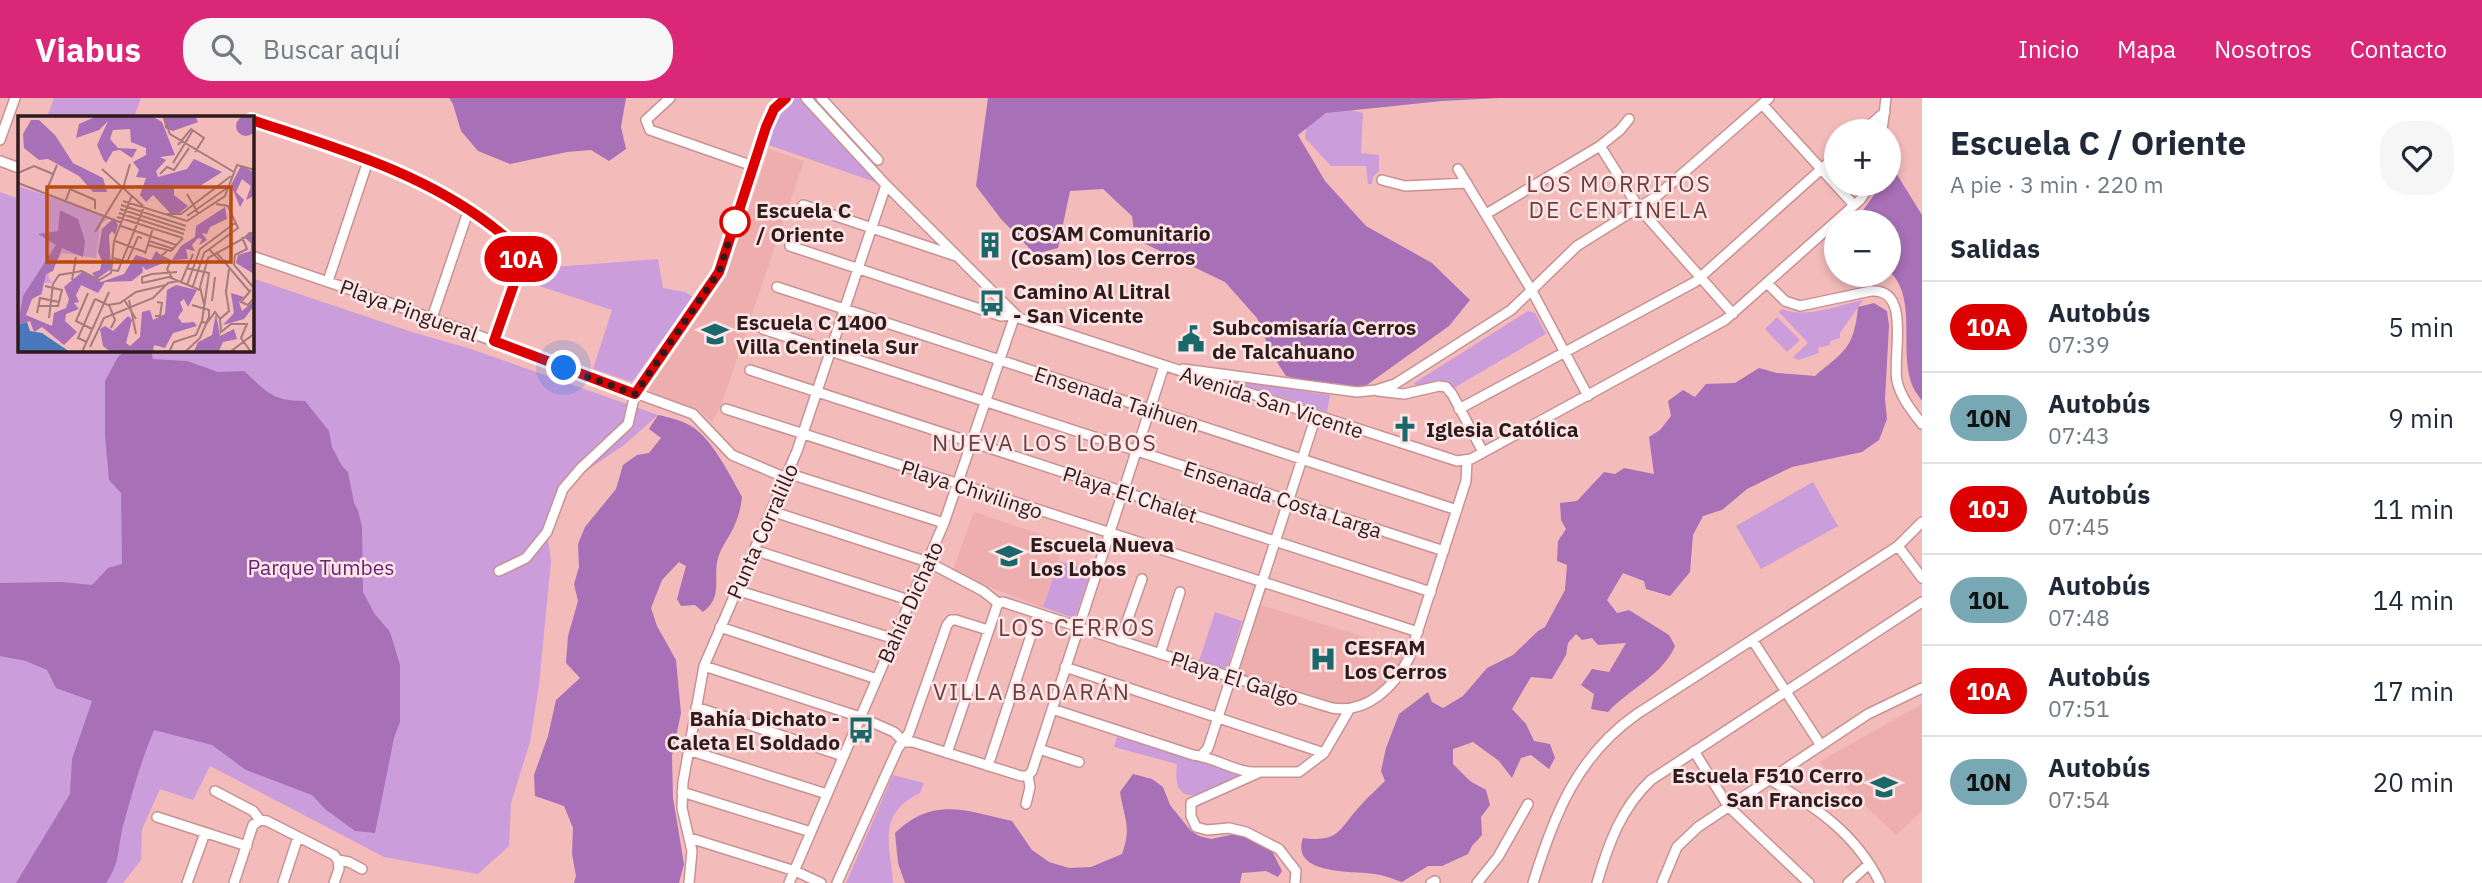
<!DOCTYPE html>
<html lang="es">
<head>
<meta charset="utf-8">
<style>
  :root { --surface:#fff; --page:#f6f6f7; --text:#1f2937; --muted:#747a83; --line:#e0e1e3; --accent:#db2777 }
  body { margin:0; font-family:"IBM Plex Sans",sans-serif; background:var(--page); color:var(--text); height:100vh; display:flex; flex-direction:column; font-size:26px; white-space:nowrap }
  * { box-sizing:border-box; margin:0 }
  p { font-size:23px; color:var(--muted) }
  .icon { flex:none; width:38px; height:38px; fill:none; stroke:currentColor; stroke-width:2; stroke-linecap:round; stroke-linejoin:round }
  .map { position:relative; flex:1; overflow:hidden }
  .side { display:flex; flex-direction:column; background:var(--surface); width:560px }
  .side>* { flex:none }
  .badge { padding:0 14px; border-radius:23px; font-size:24px; line-height:46px }
  .buttons { position:absolute; left:1824px; top:21px; display:grid; gap:14px }
  .buttons a { display:grid; place-items:center; width:77px; height:77px; border-radius:50%; background:var(--surface); box-shadow:0 4px 10px #0003; font-size:35px }
  .you { position:absolute; width:35px; height:35px; margin:-18px; border:5px solid #fff; border-radius:50%; background:#1a73e8; box-shadow:0 0 0 10px #1a73e833 }
  .map>.badge { position:absolute; translate:-50% -50%; box-shadow:0 0 0 4px #fff }
  h2 { padding:0 28px; font-size:26px; line-height:63px }
  .round { display:grid; place-items:center; flex:none; width:74px; height:74px; border-radius:28px; background:var(--page) }
  .overview { display:flex; align-items:center; justify-content:space-between; height:119px; padding:0 28px }
  h1 { font-size:33px; font-weight:700; line-height:52px }
  ul { padding:0; list-style:none }
  li { display:flex; align-items:center; gap:21px; height:91px; padding:0 28px; border-top:2px solid var(--line) }
  li div { flex:1 }
  li b { display:block; font-size:26px }
  li em { font-style:normal }
  li .badge { min-width:77px; font-weight:700; text-align:center }
  header { display:flex; align-items:center; gap:42px; box-sizing:border-box; height:98px; padding:0 35px; background:var(--accent); color:#fff }
  header strong { font-size:33px }
  nav { display:flex; gap:38px; margin-inline-start:auto; font-size:24px }
  .search { width:490px; height:63px; background:var(--page); display:flex; align-items:center; gap:18px; box-sizing:border-box; padding:0 24px; border-radius:28px; color:var(--muted); font-size:26px }
  main { display:flex; flex:1; min-height:0 }
  .map>svg:first-child { display:block }
</style>
</head>
<body>
<header>
<strong>Viabus</strong>
<div class="search"><svg class="icon" aria-label="search" viewBox="0 0 24 24"><circle cx="10" cy="10" r="6"/><path d="M15 15l6 6"/></svg>Buscar aquí</div>
<nav><a>Inicio</a><a>Mapa</a><a>Nosotros</a><a>Contacto</a></nav>
</header>
<main>
<div class="map">
<svg width="1922" height="785" viewBox="0 0 1922 785">
  <rect width="100%" height="100%" fill="#f4bbbb"/>
  <path fill="#eeaeae" d="M769,51L804,63L721,308L712,324L698,311L651,294L648,288L727,174Z
    M974,414L1064,444L1043,510L972,482L953,471Z
    M1261,507L1406,552L1400,566L1384,587L1355,606L1341,607L1238,575Z
    M1922,606V713L1896,737L1819,664Z"/>
  <path fill="#cc9ddb" d="M54,0H141L134,19H47Z
    M789,0H800L878,85L763,45L775,12Z
    M1340,9L1363,15L1361,55L1379,57V73L1373,79L1372,86H1368L1366,68H1331L1305,40L1307,25Z
    M0,94L19,101V252H252V180L412,234L474,252L658,317L624,347L561,390L547,434L551,463L539,587L530,644L511,705L509,748L478,776L384,759L210,668L193,702L160,691L142,731L141,762L123,785H0Z
    M526,157L554,169L658,161L663,190L685,194L693,199L632,284L593,271L612,212L518,181Z
    M1863,202L1840,235V240L1830,243V247L1818,250L1819,255L1798,262L1793,259L1808,245L1779,214L1782,211C1806,221 1839,207 1863,202Z
    M1528,213L1535,215L1546,236L1452,291C1441,280 1431,285 1417,289L1414,285Z
    M1777,219L1800,242L1787,254L1765,231Z
    M1225,281L1330,297L1327,314Z
    M1813,384L1838,428L1761,471L1736,428Z
    M1059,463L1091,473L1076,517L1071,519L1043,509Z
    M1215,514L1242,523L1228,568L1223,571L1199,563Z
    M1117,639L1240,674L1241,680C1217,688 1170,721 1177,666L1114,649Z
    M893,677L924,685L920,695C877,716 890,744 893,785H846Z"/>
  <path fill="#a770b7" d="M449,0H626L621,29L626,51L609,63L591,52L567,54L510,66L478,53L461,33L453,6Z
    M988,0H1499L1442,3L1326,15L1298,37L1325,83L1366,128L1432,165L1470,202L1449,228L1357,294L1286,278L1271,255L1257,220L1225,184L1135,141L1132,118L1103,91L1070,93L1058,150L1035,156L1001,121L976,88Z
    M1896,75L1922,117V303C1918,297 1913,291 1911,284C1900,250 1916,202 1892,176L1888,175V149L1892,146L1894,129L1888,124L1861,115L1882,86H1888L1889,76Z
    M1874,205L1887,213L1889,228L1885,301L1887,321L1879,342L1862,354L1792,369L1747,391L1722,412L1703,418L1693,437L1690,474L1670,498L1646,491L1644,483L1623,475L1607,502L1617,515L1629,512L1669,537L1675,548C1662,578 1629,591 1608,614L1591,611L1594,596L1581,587L1592,571L1609,574L1626,545L1598,547L1592,540L1582,542L1576,536L1568,545L1566,557L1552,581L1531,579L1512,611L1526,626L1534,643L1550,646L1555,660L1549,671L1531,657L1521,660L1512,680L1499,663L1473,644L1453,651V666L1470,683L1486,692L1490,707L1481,719L1482,737L1472,748L1468,756L1442,768H1428L1402,784C1393,781 1384,777 1375,776C1352,773 1290,777 1303,740C1341,745 1339,730 1361,707C1369,698 1377,691 1385,683L1381,673L1386,650L1399,616L1428,594L1432,604L1443,610L1463,598L1487,570L1513,557L1538,533L1545,529L1565,492L1567,467L1557,463L1558,443L1566,431L1561,422L1560,405L1577,403L1604,374L1615,376L1624,370L1654,376L1649,339L1660,332L1671,318L1668,303L1683,292L1695,299L1706,286L1735,285L1759,270L1777,275L1815,278C1844,253 1854,251 1858,209Z
    M126,252H151L153,261L187,263L218,274L244,273C268,295 272,303 305,303L329,333L332,349L342,368L348,374L354,405L358,412L362,429L363,494L374,515L390,534L400,567V624L394,640L375,735L355,733L325,711L312,697L246,672L212,647L154,632C141,663 132,695 123,728C117,752 121,763 106,785H16L70,696L72,661L92,603L56,590L47,572L26,563L0,558V485L62,484L92,487L108,470L122,466L121,395L109,382L105,338V283L118,259Z
    M658,317C669,319 684,323 694,330C713,343 731,379 742,399C741,406 740,414 737,421C733,434 724,444 719,457C711,479 725,497 703,514L695,507L681,508L677,501L686,468L679,464L662,482L651,510L657,528L676,562L681,615L672,658L673,700L684,766L679,785H574L576,778L572,756L573,730L564,708L535,698L534,677L548,638L556,602L580,580L566,565L568,538L578,503L574,486L579,469L578,446L585,429L616,391L623,367L637,357L649,355L661,340L649,331Z
    M1133,676L1152,681L1163,689L1170,707L1191,733L1199,738L1211,741L1249,733L1271,751L1282,773L1278,779L1266,773L1242,775L1240,785H905L898,765L895,735C934,698 966,713 1012,723L1032,752L1049,764L1069,770L1091,769L1122,756C1132,729 1124,720 1120,694Z"/>
  <g fill="none" stroke-linecap="round" stroke-linejoin="round">
    <g stroke="#c89293" stroke-width="12">
      <path id="minor" d="M670,0L646,22L650,32L753,68
        M806,0L886,87L1019,220L1457,363L1471,361L1725,222L1860,102L1871,86
        M821,0L878,62
        M1762,6L1854,107
        M252,22C336,50 422,74 492,129C505,139 521,149 521,166L494,243
        M1863,33L1885,14
        M1882,33L1886,0
        M0,42L15,0
        M1600,48L1639,110L1733,216
        M0,63L19,70
        M1458,71L1532,193L1588,298
        M1382,82L1405,88L1467,85
        M803,107L956,158
        M1486,116L1600,48L1620,32L1629,21
        M790,148L1001,218L1015,217
        M252,158L384,203L693,316L732,357L786,380
        M328,183L369,60
        M1767,185L1785,203L1800,208L1871,193C1912,190 1892,257 1897,283C1901,300 1912,313 1922,326
        M777,189L1457,412
        M432,220L469,111
        M763,231L1444,453
        M1183,271L1357,294L1376,292L1395,286L1511,212L1577,148L1657,98L1769,0
        M750,272L1431,494
        M1378,293L1404,296L1439,288L1446,289L1452,296L1483,354
        M726,311L1418,534
        M1459,311L1695,184L1836,58
        M787,375L944,425
        M771,413L928,464L983,493L998,505L1003,504L1231,579L1332,610C1367,616 1394,589 1409,560L1466,383L1467,363
        M1898,448L1922,480
        M754,452L912,503
        M499,473L526,460L547,434L563,391L581,370L628,326L635,296L723,164L766,29L774,11L786,0
        M736,492L895,541
        M720,529L877,581
        M1120,543L1142,481
        M1753,543L1820,646
        M1160,556L1180,494
        M704,568L860,619L894,634L904,644
        M1065,569L1324,655
        M696,609L843,658
        M1052,611L1193,657C1214,659 1233,673 1252,674H1299L1324,655L1349,612
        M904,644H913L1021,678H1028
        M1039,651L1079,664
        M688,652L827,696
        M1694,653L1728,708L1809,785
        M947,655L998,505
        M1202,657L1208,650L1316,318
        M988,668L1038,516
        M1258,675L1191,705V718L1196,729L1207,732L1229,730L1246,734L1279,751L1296,773L1295,785
        M1769,681C1814,708 1856,735 1880,785
        M215,693L253,713L260,722L267,723L334,757L338,762L349,764L362,771
        M682,694L811,734
        M1026,706L1030,689L1028,678L1032,673L1164,268
        M157,719L247,748
        M690,740L795,773L821,785
        M187,785L205,735
        M234,785L253,727L260,722
        M283,785L298,739
        M334,785L339,771L338,762
        M689,785L692,753L682,710L683,684L704,568L797,353L886,87
        M789,785L944,425L1015,217
        M837,785L898,650L909,635L947,527L951,522H956L988,532
        M1431,785L1435,783
        M1477,785L1498,759L1528,706
        M1533,785C1554,717 1577,658 1637,616L1898,448L1922,424
        M1597,785C1608,747 1621,710 1651,682L1922,504
        M1662,785L1677,749L1698,729L1868,616L1922,590
        M1848,785L1869,766"/>
    </g>
    <use href="#minor" stroke="#fff" stroke-width="9"/>
  </g>
  <g fill="none" stroke-linecap="round" stroke-linejoin="round">
    <g stroke="#fff" stroke-width="16">
      <path id="line" d="M252,22C336,50 422,74 493,129C505,139 521,149 521,166L494,243L635,296L719,174L766,29L774,11L786,0"/>
    </g>
    <use href="#line" stroke="#d00" stroke-width="10"/>
    <path stroke="#301b1c" stroke-width="7" stroke-dasharray="0 12.6" d="M564,270L635,296L719,174L735,124"/>
  </g>
  <defs>
    <g id="building-bare" transform="scale(2.1)"><path d="M-4-6H4V6H1V3H-1V6H-4ZM-2.5-4.3h1.7v1.8h-1.7ZM.8-4.3h1.7v1.8H.8ZM-2.5-1h1.7V.8h-1.7ZM.8-1h1.7V.8H.8Z" fill="#1b686b" stroke="#fee6e6" stroke-width="2.5" paint-order="stroke"/></g>
    <g id="bus-bare" transform="scale(2.1)"><path d="M-5-6H5V4H4V6H2V4H-2V6H-4V4H-5ZM-3.5-4V0h7V-4ZM-3.5 1.2v1.5H-2V1.2ZM2 1.2v1.5H3.5V1.2Z" fill="#1b686b" stroke="#fee6e6" stroke-width="2.5" paint-order="stroke"/></g>
    <g id="school-bare" transform="scale(2.1)"><path d="M0-5L7-2L0 1L-7-2ZM-4 1L0 2.5L4 1V4Q0 6-4 4Z" fill="#1b686b" stroke="#fee6e6" stroke-width="2.5" paint-order="stroke"/></g>
    <g id="civic-bare" transform="scale(2.1)"><path d="M-.6-6.5H3V-4.5H.6V-3L4-1V1h2V6H-6V1h2V-1L-.6-3ZM-1.2 2.5V6h2.4V2.5Z" fill="#1b686b" stroke="#fee6e6" stroke-width="2.5" paint-order="stroke"/></g>
    <g id="church-bare" transform="scale(2.1)"><path d="M-1.2-6h2.4v3.5h3.3v2.4h-3.3V6h-2.4V-.1h-3.3v-2.4h3.3Z" fill="#1b686b" stroke="#fee6e6" stroke-width="2.5" paint-order="stroke"/></g>
    <g id="hospital-bare" transform="scale(2.1)"><path d="M-5-5h3v3.5h4V-5h3V5h-3V1.5h-4V5h-3Z" fill="#1b686b" stroke="#fee6e6" stroke-width="2.5" paint-order="stroke"/></g>
  </defs>
  <g fill-rule="evenodd">
    <use href="#building-bare" x="990" y="147"/>
    <use href="#bus-bare" x="992" y="205"/>
    <use href="#school-bare" x="715" y="236"/>
    <use href="#civic-bare" x="1191" y="241"/>
    <use href="#church-bare" x="1405" y="331"/>
    <use href="#school-bare" x="1009" y="458"/>
    <use href="#hospital-bare" x="1323" y="561"/>
    <use href="#bus-bare" x="861" y="632"/>
    <use href="#school-bare" x="1884" y="689"/>
  </g>
  <circle fill="#fff" stroke="#d00" stroke-width="3.5" cx="735" cy="124" r="14"/>
  <g text-anchor="middle" dominant-baseline="central" stroke-width="5" stroke-linejoin="round" paint-order="stroke">
    <g font-size="21" font-weight="bold" fill="#301b1c" stroke="#fee6e6" text-anchor="start">
      <text x="756" y="112">Escuela C<tspan x="756" dy="24">/ Oriente</tspan></text>
    </g>
    <g font-size="21" font-weight="bold" fill="#301b1c" stroke="#fee6e6" text-anchor="start">
      <text x="1011" y="135">COSAM Comunitario<tspan x="1011" dy="24">(Cosam) los Cerros</tspan></text>
      <text x="1013" y="193">Camino Al Litral<tspan x="1013" dy="24">- San Vicente</tspan></text>
      <text x="736" y="224">Escuela C 1400<tspan x="736" dy="24">Villa Centinela Sur</tspan></text>
      <text x="1212" y="229">Subcomisaría Cerros<tspan x="1212" dy="24">de Talcahuano</tspan></text>
      <text x="1426" y="331">Iglesia Católica</text>
      <text x="1030" y="446">Escuela Nueva<tspan x="1030" dy="24">Los Lobos</tspan></text>
      <text x="1344" y="549">CESFAM<tspan x="1344" dy="24">Los Cerros</tspan></text>
      <text x="840" y="620" text-anchor="end">Bahía Dichato -<tspan x="840" dy="24">Caleta El Soldado</tspan></text>
      <text x="1863" y="677" text-anchor="end">Escuela F510 Cerro<tspan x="1863" dy="24">San Francisco</tspan></text>
    </g>
    <g font-size="21" fill="#301b1c" stroke="#fee6e6">
      <text transform="translate(409 212) rotate(20)">Playa Pingueral</text>
      <text transform="translate(1117 301) rotate(18)">Ensenada Taihuen</text>
      <text transform="translate(1272 304) rotate(18)">Avenida San Vicente</text>
      <text transform="translate(972 391) rotate(18)">Playa Chivilingo</text>
      <text transform="translate(1130 396) rotate(18)">Playa El Chalet</text>
      <text transform="translate(1283 401) rotate(18)">Ensenada Costa Larga</text>
      <text transform="translate(762 433) rotate(-66)">Punta Corralillo</text>
      <text transform="translate(910 504) rotate(-66)">Bahía Dichato</text>
      <text transform="translate(1235 580) rotate(18)">Playa El Galgo</text>
    </g>
    <g font-size="21" fill="#672379" stroke="#fee6e6">
      <text x="321" y="469">Parque Tumbes</text>
    </g>
    <g font-size="23" letter-spacing="2" fill="#6d3e40" stroke="#fee6e6">
      <text x="1619" y="85">LOS MORRITOS<tspan x="1619" dy="26">DE CENTINELA</tspan></text>
      <text x="1045" y="344">NUEVA LOS LOBOS</text>
      <text x="1032" y="593">VILLA BADARÁN</text>
    </g>
    <g font-size="24" letter-spacing="2" fill="#6d3e40" stroke="#fee6e6">
      <text x="1077" y="529">LOS CERROS</text>
    </g>
  </g>
  <g transform="translate(18 18)">
    <rect width="236" height="236" fill="#f4bbbb"/>
    <path d="M0,70L92,101L83,108L78,142L44,137L30,160L34,167H26L24,179L13,181L2,210Z" fill="#cc9ddb"/>
    <path d="M218 10a10 10 0 1 1 20 0a10 10 0 1 1-20 0ZM79,0H134L144,6L157,39L142,41L148,44L138,55L140,61L169,53L176,43L204,56L182,70L156,72V79L170,90L159,99L152,97L135,79L128,86L122,79L128,62L118,61L121,54L115,46L128,39V32L113,26L112,13L95,14L92,23L100,32L119,33L114,42L102,34L95,35L88,47L85,43L79,29L90,5L81,14L58,22L61,8ZM146,0H177L180,6L155,15L147,12ZM13,4H21L37,19L55,47L85,62L89,76H75L61,60L30,43L21,44L6,32L5,18ZM223,50L236,56V80L228,84L233,70L224,63L218,76L226,84L222,91L213,69ZM207,91L209,103L192,111L189,118L184,117L189,124L181,129L184,123L180,122L174,129L177,135L168,133L170,143L154,144L163,130L177,121L178,110ZM42,94L60,103L67,125L65,141L44,132L35,155L28,158L23,178L14,183L8,199L34,210L36,197L48,192L51,183L46,171L64,156L83,166L106,158L118,139L133,144L138,135L150,145L128,154L124,150L125,156L114,165L87,166L80,177L63,169L58,179L61,186L56,187L61,193L48,198L47,205L59,216L46,229L24,211L16,216L12,205L0,209L5,180L38,129L20,118L40,115ZM96,102L100,109L97,119L94,115L91,119L93,153L79,163L74,157L82,154L84,145L80,136L84,113ZM231,116H236V158L218,147L220,139L233,135V127L226,121ZM158,169L179,174L170,191L166,183L162,186L165,194L160,201L164,207L176,206L179,210L155,217L147,232L136,229L135,236H93L85,230L82,213L87,210L95,215L110,200L114,204L108,227L112,230L122,221L124,196L132,194L135,204L147,198L149,174ZM213,177L226,181L221,186L224,195L236,185V190L226,203L205,209L216,197ZM198,197L202,220L216,213L219,223L205,226L201,235H176L180,226L194,219Z" fill="#a770b7"/>
    <path d="M9,206L12,215L24,217L52,236H0V209Z" fill="#4a78bd"/>
    <path fill="none" stroke="#a67b7b" stroke-width="2" d="M145,0L152,18L216,56M160,29L173,13L186,22L177,36M155,47L175,14M84,53L125,90M0,57L16,50L35,58M142,58L149,51L156,54L171,32M0,67L104,107M106,69L112,48M28,76L39,49M169,78L180,97M48,84L52,73L77,84V93M105,85L169,105L207,80L219,49L237,54M103,89L168,110M102,93L167,114M101,97L166,118M149,98H163L213,60M169,100L209,72M99,101L165,122M103,110L158,129M77,116L106,69M224,121L229,133L217,139L216,149L236,172M97,125L127,136M131,125L156,133M130,129L153,135L165,122M191,133L204,147L208,144M149,135L143,140L153,145L149,153L154,162M198,136L232,176M127,138L135,112M95,142L109,146L120,121L124,122M93,154L100,155L126,91M54,164L58,141M163,166L175,138M124,167L151,161L182,174M124,167V161L134,158L159,156M169,169L182,133L217,107M175,170L186,137L220,112L210,90L198,88M233,174L223,186L230,189L237,181M70,177L58,205L74,213M77,183L90,189L102,187L118,176L148,169M111,184L118,218M107,185L118,203M194,185L197,161M186,188L182,171L190,142L237,116M91,189L97,204L93,212M20,190H40L44,174L27,170M19,197L22,182L41,186M137,200H142L144,187L139,186M31,202L35,168L41,159L64,155L81,164L93,157L96,125L114,79M202,203L203,216L213,208H229L223,222L233,236M184,206L189,207L197,196L202,203L211,195L208,176L211,153M69,226L60,222L77,183M72,231L86,202L135,182L150,167L160,165M64,236L91,176M151,236L156,226L178,219L184,205L191,157L168,152M167,236L182,222L191,201V194L174,189M212,236L237,217"/>
    <path fill="#ba4a10" fill-opacity="0.15" stroke="#ba4a10" stroke-width="3.5" d="M29,71H213V146H29Z"/>
    <rect width="236" height="236" fill="none" stroke="#301b1c" stroke-width="3.5"/>
  </g>
</svg>
<div class="buttons">
<a>+</a>
<a>−</a>
</div>
<div class="you" style="left:564px;top:270px"></div>
<b class="badge" style="left:521px;top:161px;background:#d00;color:#fff">10A</b>
</div>
<section class="side">
<div class="overview"><div><h1>Escuela C / Oriente</h1><p>A pie · 3 min · 220 m</p></div><a class="round"><svg class="icon" aria-label="heart" viewBox="0 0 24 24"><path d="M12 20l-8-8c-3-5 5-10 8-4 3-6 11-1 8 4z"/></svg></a></div>
<h2>Salidas</h2>
<ul>
<li><span class="badge" style="background:#d00;color:#fff">10A</span><div><b>Autobús</b><p>07:39</p></div><em>5 min</em></li>
<li><span class="badge" style="background:#79a8b5;color:#111">10N</span><div><b>Autobús</b><p>07:43</p></div><em>9 min</em></li>
<li><span class="badge" style="background:#d00;color:#fff">10J</span><div><b>Autobús</b><p>07:45</p></div><em>11 min</em></li>
<li><span class="badge" style="background:#79a8b5;color:#111">10L</span><div><b>Autobús</b><p>07:48</p></div><em>14 min</em></li>
<li><span class="badge" style="background:#d00;color:#fff">10A</span><div><b>Autobús</b><p>07:51</p></div><em>17 min</em></li>
<li><span class="badge" style="background:#79a8b5;color:#111">10N</span><div><b>Autobús</b><p>07:54</p></div><em>20 min</em></li>
</ul>
</section>
</main>
</body>
</html>
